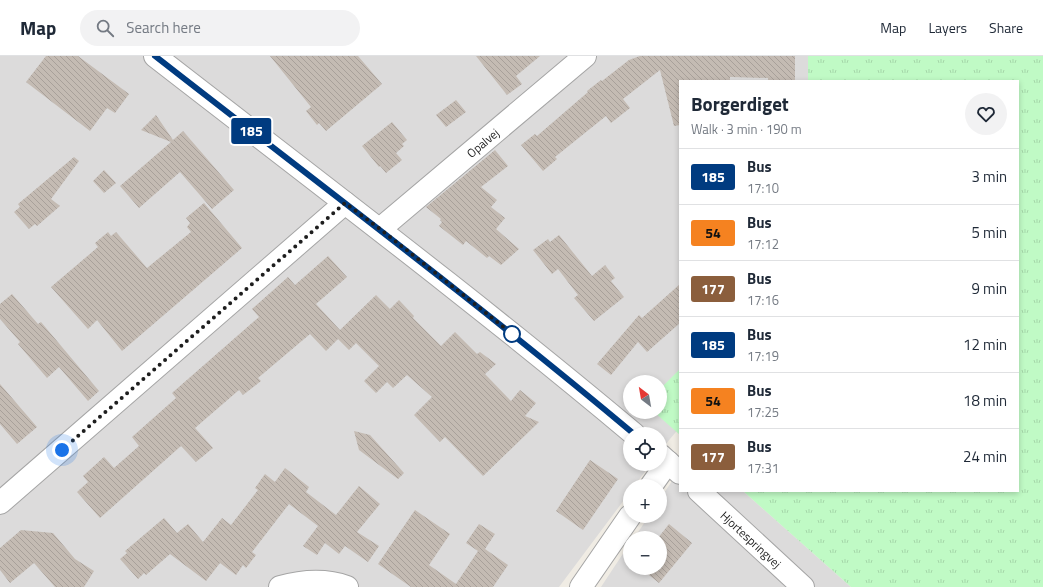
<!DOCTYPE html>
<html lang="en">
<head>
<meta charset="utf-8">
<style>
  :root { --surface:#fff; --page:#f2f2f3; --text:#1f2937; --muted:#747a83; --line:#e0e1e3 }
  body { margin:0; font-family:"Titillium Web",sans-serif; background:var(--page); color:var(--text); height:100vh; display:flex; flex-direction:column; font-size:15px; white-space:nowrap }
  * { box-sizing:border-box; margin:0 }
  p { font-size:13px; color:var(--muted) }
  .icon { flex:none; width:22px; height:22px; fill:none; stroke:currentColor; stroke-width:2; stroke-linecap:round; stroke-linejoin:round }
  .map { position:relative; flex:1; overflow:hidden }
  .drawer { position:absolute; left:679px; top:24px; width:340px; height:412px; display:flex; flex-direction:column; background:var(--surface); border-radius:0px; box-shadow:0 2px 6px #0003 }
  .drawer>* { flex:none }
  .badge { padding:0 8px; border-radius:3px; font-size:14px; line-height:26px }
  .needle { width:26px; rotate:329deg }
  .tools { position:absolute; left:623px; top:319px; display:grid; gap:8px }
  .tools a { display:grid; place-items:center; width:44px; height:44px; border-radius:50%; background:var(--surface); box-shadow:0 2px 6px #0003; font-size:20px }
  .you { position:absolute; width:20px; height:20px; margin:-10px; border:3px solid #fff; border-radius:50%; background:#1a73e8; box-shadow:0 0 0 6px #1a73e833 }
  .map>.badge { position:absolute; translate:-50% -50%; box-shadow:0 0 0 2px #fff }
  .round { display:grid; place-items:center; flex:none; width:42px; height:42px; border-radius:21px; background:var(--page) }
  .summary { display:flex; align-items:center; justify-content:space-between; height:68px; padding:0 12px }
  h1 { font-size:19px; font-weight:700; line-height:30px }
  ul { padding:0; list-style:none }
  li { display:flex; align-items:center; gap:12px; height:56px; padding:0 12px; border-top:1px solid var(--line) }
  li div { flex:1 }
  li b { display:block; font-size:15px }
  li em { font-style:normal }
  li .badge { min-width:44px; font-weight:700; text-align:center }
  header { display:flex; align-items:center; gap:24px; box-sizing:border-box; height:56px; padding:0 20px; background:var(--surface); border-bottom:1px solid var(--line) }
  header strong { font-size:19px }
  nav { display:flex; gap:22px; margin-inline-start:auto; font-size:14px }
  .search { width:280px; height:36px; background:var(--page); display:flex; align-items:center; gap:10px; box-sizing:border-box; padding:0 14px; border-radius:22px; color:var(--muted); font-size:15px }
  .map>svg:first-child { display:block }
</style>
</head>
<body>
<header>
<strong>Map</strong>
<div class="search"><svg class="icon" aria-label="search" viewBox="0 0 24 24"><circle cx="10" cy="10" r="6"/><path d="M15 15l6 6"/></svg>Search here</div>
<nav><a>Map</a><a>Layers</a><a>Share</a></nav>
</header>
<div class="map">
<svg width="1043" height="531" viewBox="0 0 1043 531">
  <defs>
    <pattern id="park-tufts" width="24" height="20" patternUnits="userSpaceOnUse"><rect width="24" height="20" fill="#c0fac5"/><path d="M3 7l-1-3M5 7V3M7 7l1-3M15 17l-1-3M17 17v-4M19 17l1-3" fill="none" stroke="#a5d6a9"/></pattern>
    <pattern id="building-back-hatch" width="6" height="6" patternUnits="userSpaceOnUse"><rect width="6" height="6" fill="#c4bbb3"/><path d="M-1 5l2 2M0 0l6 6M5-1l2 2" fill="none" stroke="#a8a09a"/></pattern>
  </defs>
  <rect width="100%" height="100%" fill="#f0ece4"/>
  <path fill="#dcdbdb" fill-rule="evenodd" d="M0,0H809L808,25H680V371L660,395V378H630V408H651L634,430H630V436L559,531H0ZM630,326H660V356H630Z
    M680,413V435H743L851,531H601L630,487V512H660V482H634L649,460H660V443Z"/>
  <path fill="url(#park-tufts)" d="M808,0H1043V531H851L743,435H1018V25H808Z
    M680,313V379L654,356H660V333Z"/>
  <path fill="url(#building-back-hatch)" d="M46,0H78L129,38L115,57L107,52L90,75L26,26Z
    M270,0H358L382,28L326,75L319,67L317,69L306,55L311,51Z
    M476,0H540L516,20L522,28L507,39Z
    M640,0H795V25H768V22L730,21V25H680V69L674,70L660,14L623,43L630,52L611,67L606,60L555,101L557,103L543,115L521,89L535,78L537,80L588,36L587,35L601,24L602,25L629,4Z
    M456,44L466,56L446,71L436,59Z
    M156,59L173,84L183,75L234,134L212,153L180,116L139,152L120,130L171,86L141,74Z
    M392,66L407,84L402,88L404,90L396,97L402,104L386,117L380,110L379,111L362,90Z
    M495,94L508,110L481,131L497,144L491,151L505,162L496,173L519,193L501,209L489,200L487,202L466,185L463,189L439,170L442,166L440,164L441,163L426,151Z
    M74,101L79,105L51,143L60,150L37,170L35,168L29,173L14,156L20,151L18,148Z
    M104,114L116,127L104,137L93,125Z
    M204,147L242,192L122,295L97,264L88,273L51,231L98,191L95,187L108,176L111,180L116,176L147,212L191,176L187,171L190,167L186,162Z
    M559,179L592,220L605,209L615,222L611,225L624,241L594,265L574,242L578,239L558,213L552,218L533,194L548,183L550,186Z
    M328,200L347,221L316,248L340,274L376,239L390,253L399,244L414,260L413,262L441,290L455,276L477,298L480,296L496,308L485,318L511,345L520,334L536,347L525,360L539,366L483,420L445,381L440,386L414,359L432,341L407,319L393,332L387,326L376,337L364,325L379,310L356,287L349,294L338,283L326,295L310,278L258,322L261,325L243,339L239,334L195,372L213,392L196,406L181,390L100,462L77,436L88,426L83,420L104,401L114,412L139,390L132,381L176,342L172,337L259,261L252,253L288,221L295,229Z
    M680,228V267L647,296L638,286L611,319L597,308L639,259L642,262Z
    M12,238L38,268L41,266L99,335L88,345L59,311L47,322L18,288L20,286L0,263V248Z
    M0,328L37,371L17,388L0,368Z
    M354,375L370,379L404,417L398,423L359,394Z
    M590,404L618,423L583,474L556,455Z
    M285,412L309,431L306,436L336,459L359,430L380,448L357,476L379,490L368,506L345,490L339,498L325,487L317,499L303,490L318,470L289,448L252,496L256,499L246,512L243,509L236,519L220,507L206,525L170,498L146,519L144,517L138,523L120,503L127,497L125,495L164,462L177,477L188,468L203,486L222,462L231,469L258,434L255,432L265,418L275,426Z
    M415,454L450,478L429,509L456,528L478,495L466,487L479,468L495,478L485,493L508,509L493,531H411L378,508Z
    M669,468L692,487L659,527L640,512H660V482H658Z
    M21,474L53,477L75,503L94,515L84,531H55L34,507L10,527L0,514V492Z"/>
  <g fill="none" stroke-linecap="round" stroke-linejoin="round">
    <g stroke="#a5a5a5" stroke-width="24">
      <g id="minor">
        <path id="s1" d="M380,173L585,0"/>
        <path d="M651,430L668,406"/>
        <path d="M0,447L345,147"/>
        <path d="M280,531C302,525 325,523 347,531"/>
        <path d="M581,531L630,460"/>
      </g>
    </g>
    <g stroke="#a5a5a5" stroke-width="24">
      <g id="tertiary">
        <path d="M155,0C316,125 478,247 634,378"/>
        <path d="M660,399L680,417"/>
        <path id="s2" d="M699,435L803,531"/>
      </g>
    </g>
    <use href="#minor" stroke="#fff" stroke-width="22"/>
    <use href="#tertiary" stroke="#fff" stroke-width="22"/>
  </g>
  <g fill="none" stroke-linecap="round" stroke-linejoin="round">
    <g stroke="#fff" stroke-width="9">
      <path id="line" d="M155,0C315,125 478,247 634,378"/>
    </g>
    <use href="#line" stroke="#003b80" stroke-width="6"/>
    <path stroke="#1e1e1e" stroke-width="4" stroke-dasharray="0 7.2" d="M62,394L345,147L380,173L515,280L512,278"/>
  </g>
  <circle fill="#fff" stroke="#003b80" stroke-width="2" cx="512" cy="278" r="8"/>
  <g text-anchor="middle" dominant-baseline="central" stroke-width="3" stroke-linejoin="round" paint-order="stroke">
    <g font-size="12" fill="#1e1e1e" stroke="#fff">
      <text stroke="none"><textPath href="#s1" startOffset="134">Opalvej</textPath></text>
      <text stroke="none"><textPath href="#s2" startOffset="71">Hjortespringvej</textPath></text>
    </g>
  </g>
</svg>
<div class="tools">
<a><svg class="needle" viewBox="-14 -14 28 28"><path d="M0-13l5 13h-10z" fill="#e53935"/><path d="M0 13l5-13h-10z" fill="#747a83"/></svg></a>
<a><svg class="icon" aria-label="locate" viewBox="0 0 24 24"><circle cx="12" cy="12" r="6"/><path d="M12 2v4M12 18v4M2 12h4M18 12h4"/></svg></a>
<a>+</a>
<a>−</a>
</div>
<div class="you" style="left:62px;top:394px"></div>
<b class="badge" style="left:251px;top:75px;background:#003b80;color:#fff">185</b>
<section class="drawer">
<div class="summary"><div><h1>Borgerdiget</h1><p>Walk · 3 min · 190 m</p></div><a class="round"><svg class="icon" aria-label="heart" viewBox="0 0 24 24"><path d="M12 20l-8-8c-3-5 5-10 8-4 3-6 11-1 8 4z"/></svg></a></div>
<ul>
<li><span class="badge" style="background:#003b80;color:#fff">185</span><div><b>Bus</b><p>17:10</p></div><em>3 min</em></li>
<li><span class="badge" style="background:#f58220;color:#111">54</span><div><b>Bus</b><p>17:12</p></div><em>5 min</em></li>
<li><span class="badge" style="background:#8b5e3c;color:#fff">177</span><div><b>Bus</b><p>17:16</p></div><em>9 min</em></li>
<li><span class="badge" style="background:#003b80;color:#fff">185</span><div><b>Bus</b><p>17:19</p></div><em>12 min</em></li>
<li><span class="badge" style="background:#f58220;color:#111">54</span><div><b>Bus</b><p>17:25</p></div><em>18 min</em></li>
<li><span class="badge" style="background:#8b5e3c;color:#fff">177</span><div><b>Bus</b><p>17:31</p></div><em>24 min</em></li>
</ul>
</section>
</div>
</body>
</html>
